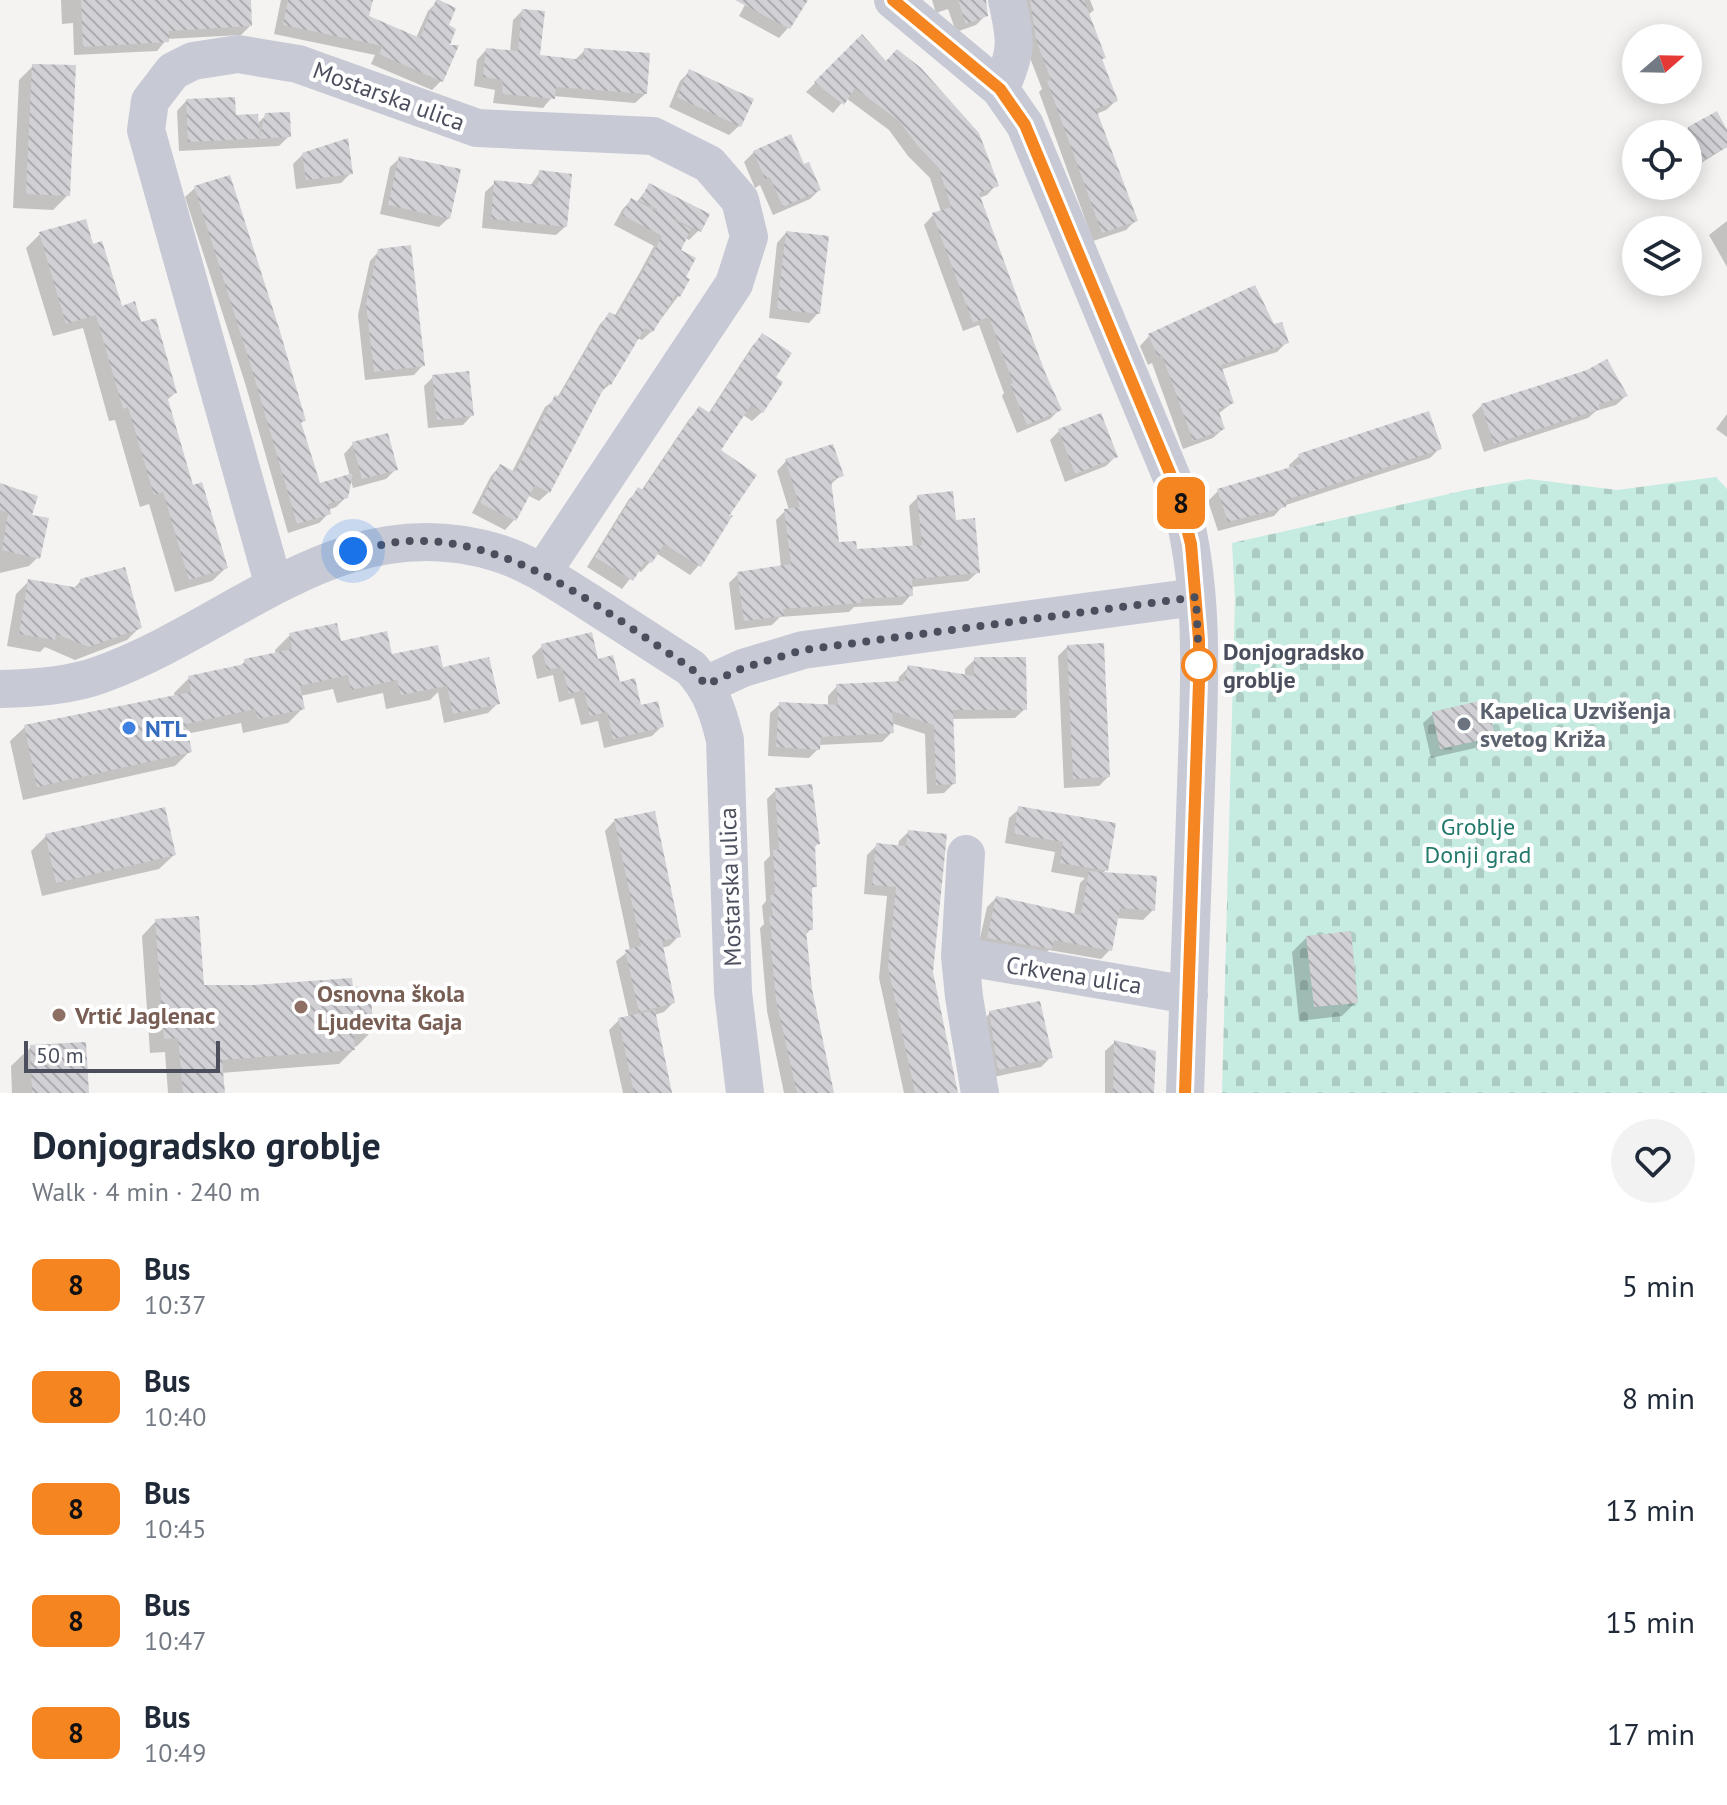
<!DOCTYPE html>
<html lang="en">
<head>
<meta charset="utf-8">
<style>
  :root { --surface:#fff; --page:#f2f2f3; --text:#1f2937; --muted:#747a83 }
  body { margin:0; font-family:"PT Sans",sans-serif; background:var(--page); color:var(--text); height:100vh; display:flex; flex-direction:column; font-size:30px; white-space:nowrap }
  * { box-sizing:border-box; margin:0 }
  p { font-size:26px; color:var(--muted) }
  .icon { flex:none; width:44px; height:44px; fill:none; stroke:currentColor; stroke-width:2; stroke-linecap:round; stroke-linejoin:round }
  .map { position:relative; height:1093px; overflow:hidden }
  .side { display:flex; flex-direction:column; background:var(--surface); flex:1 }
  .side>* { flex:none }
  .badge { padding:0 16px; border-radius:12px; font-size:28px; line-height:52px }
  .needle { width:52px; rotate:70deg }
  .controls { position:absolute; left:1622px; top:24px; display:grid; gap:16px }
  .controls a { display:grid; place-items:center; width:80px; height:80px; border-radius:50%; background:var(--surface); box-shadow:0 4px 20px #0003; font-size:40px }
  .scale { position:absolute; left:24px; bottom:20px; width:196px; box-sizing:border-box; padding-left:8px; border:4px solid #4b4f5d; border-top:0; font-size:22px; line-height:28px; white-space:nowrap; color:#4b4f5d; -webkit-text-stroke:6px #fff; paint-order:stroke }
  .you { position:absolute; width:40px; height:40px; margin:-20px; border:6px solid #fff; border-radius:50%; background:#1a73e8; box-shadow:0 0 0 12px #1a73e833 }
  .map>.badge { position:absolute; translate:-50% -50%; box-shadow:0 0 0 4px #fff }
  .round { display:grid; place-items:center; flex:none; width:84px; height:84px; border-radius:42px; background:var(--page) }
  .overview { display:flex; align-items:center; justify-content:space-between; height:136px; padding:0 32px }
  h1 { font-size:38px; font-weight:700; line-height:60px }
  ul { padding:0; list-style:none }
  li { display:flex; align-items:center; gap:24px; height:112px; padding:0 32px }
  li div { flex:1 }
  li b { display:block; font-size:30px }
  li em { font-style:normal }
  li .badge { min-width:88px; font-weight:700; text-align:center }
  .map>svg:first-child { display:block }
</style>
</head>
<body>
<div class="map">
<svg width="1727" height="1093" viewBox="0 0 1727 1093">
  <defs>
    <pattern id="cemetery-stones" width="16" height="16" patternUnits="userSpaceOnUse" patternTransform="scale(2)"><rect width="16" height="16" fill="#c6ece1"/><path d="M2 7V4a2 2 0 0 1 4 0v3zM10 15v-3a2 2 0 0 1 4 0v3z" fill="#acccc3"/></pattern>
    <pattern id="building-back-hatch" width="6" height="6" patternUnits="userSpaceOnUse" patternTransform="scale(2)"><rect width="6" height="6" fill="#d0d0d5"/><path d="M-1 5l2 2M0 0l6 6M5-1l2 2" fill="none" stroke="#ababb0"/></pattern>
  </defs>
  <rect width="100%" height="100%" fill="#f4f3f2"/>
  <path fill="url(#cemetery-stones)" d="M1716,477L1727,489V1093H1222L1235,599L1232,543L1466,490L1529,479L1617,490Z"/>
  <path fill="#0003" d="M61,0H249L251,25L241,35L167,39L157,51L74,55L73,23L62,24Z
    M281,0H371L367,17L416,38L428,11L437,2L446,26L447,46L441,81L432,90L371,64L375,55L274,34Z
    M745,0H805L788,28L779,38L739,16L747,1Z
    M932,0H984L986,15L976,25L956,32L948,9L936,13Z
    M1019,0H1090L1094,10L1088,15L1100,60L1116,101L1106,110L1096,114L1135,221L1126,230L1093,241L1039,92L1042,89L1027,50Z
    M522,11L538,57L574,61L585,50L645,94L635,103L553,96L543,108L493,103L495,90L474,86L477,60L486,50L510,52L513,20Z
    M861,37L996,185L987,195L979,198L1059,410L1050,419L1017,433L1002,396L1004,393L979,325L963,331L924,225L933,215L941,212L930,178L908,156L889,130L846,98L833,113L806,92Z
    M33,66L68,195L53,210L13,208L19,80Z
    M690,71L739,126L729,135L669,107L680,81Z
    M186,101L257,124L266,115L289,136L279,146L179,151L177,111Z
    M1716,114L1727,134V147L1688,171V134H1679Z
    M754,152L803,166L819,190L810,199L773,215L760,185L755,188L744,162Z
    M303,154L351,173L341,183L296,189L293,164Z
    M400,158L449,218L439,227L380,214L390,167Z
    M540,172L566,226L556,235L482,228L485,192L495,183L530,186Z
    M650,185L699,230L689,240L685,238L678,251L679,295L652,331L642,340L637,338L610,384L600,393L549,492L539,501L527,495L514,520L505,530L472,513L491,476L500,466L512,472L545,407L557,398L600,324L609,315L614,317L640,272L654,246L614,225L622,210L631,200L636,203Z
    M195,188L303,421L300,424L318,485L350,476L344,454L353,444L395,470L386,479L353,488L350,477L346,497L336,507L328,510L329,513L319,523L288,533L245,383L185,197Z
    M1727,221V267L1709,235Z
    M786,233L818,313L809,323L769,318L777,243Z
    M40,234L92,246L120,308L140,325L175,393L166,401L191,487L226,568L212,581L175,592L149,504L140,507L115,420L109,421L83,328L53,336L26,248Z
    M379,251L423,365L414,375L365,380L358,315L370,261Z
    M1273,327L1287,342L1277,352L1220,370L1232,403L1218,414L1223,429L1213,438L1183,449L1152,363L1148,365L1140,346L1149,336Z
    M762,336L774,378L762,412L752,421L743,415L719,451L725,518L699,565L690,575L656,553L650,562L641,572L637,570L622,589L587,567L629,499L639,490L641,491L690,418L700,409L708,414L753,345Z
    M433,377L472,415L463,425L428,428L424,386Z
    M1626,396L1616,405L1596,411L1588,418L1484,452L1472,415L1482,405Z
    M1727,414V437L1716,429Z
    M1059,431L1115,457L1106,466L1065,482L1050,440Z
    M1439,449L1430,458L1283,506L1274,516L1218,531L1208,501L1218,491L1290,469L1289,465L1299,456Z
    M786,461L841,475L829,486L837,544L855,551L913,547L909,506L918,497L955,522L978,572L968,581L911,587V595L902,605L854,607L849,612L780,617L772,625L735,630L729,583L738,574L781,567L776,520L785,511L789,510L777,471Z
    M0,486L30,516L39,556L29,566L0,573Z
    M29,581L73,589L81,581L140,627L127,640L75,660L45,647L40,652L7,646L16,594Z
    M290,635L339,644L442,671L444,668L497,704L488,713L444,723L438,692L430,700L386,709L383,693L337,703L333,689L300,696L303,708L288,723L243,733L241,723L186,734L190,751L175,766L23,800L10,741L25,727L175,698L174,693L189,678L239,667L245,661L276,655L275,650Z
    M542,646L596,661L640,707L662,726L652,736L604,748L598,721L581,725L574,698L559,702L553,675L537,679L532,656Z
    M1067,647L1108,777L1099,786L1064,788L1058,656Z
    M975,659L1025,709L1015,718L951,719L954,783L944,793L927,794L925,734L891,723L892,732L882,742L818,745V749L809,758L768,756L770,713L780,704L828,706V696L837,686L898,683L899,677L909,667L965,677V669Z
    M1433,714L1493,736L1484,746L1431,758L1423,723Z
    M776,790L818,843L813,849L815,886L810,890L811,929L805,935L810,989L832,1093H784L767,1011L760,928L764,924L762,906L766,901L764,862L770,856L767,799Z
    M1019,809L1106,870L1102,874L1153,910L1143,920L1116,918L1110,950L1101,959L1049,950L1041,958L978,947L987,907L996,898L1074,915L1080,883L1085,878L1051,872L1055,852L1005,843L1009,818Z
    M614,821L679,936L669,946L661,948L673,1003L664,1012L654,1015L670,1093H623L609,1030L619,1020L629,1018L616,961L630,950L605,831Z
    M908,832L931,972L957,1093H904L879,978L887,896L864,894L867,855L877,845L898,847L899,841Z
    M46,836L174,855L159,869L42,896L31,851Z
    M156,921L202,987L371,1032L357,1046L353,1047V1050L339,1064L221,1073L223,1093H168L165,1052L150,1053L142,936Z
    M1307,937L1356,1002L1342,1016L1299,1021L1292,952Z
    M990,1013L1050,1058L1041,1067L989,1078L980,1023Z
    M1115,1042L1152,1093H1105V1051Z
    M31,1047L87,1093H12L11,1066Z"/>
  <path fill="url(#building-back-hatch)" d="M81,0H251L252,26L169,31V42L83,47Z
    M288,0H373L369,16L420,38L436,0H439L456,8L449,25L456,29L450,45H459L443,82L379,54L383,46L283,25Z
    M735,0H808L790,29Z
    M958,0H986L988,16L966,24Z
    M1030,0H1084L1106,58L1102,59L1118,101L1096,109L1138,221L1102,233L1047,81L1051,80L1036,40Z
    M522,9L545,11L540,55L583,60L584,48L650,53L647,94L556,87L555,99L502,94L503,80L483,77L486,48L518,51Z
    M862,34L886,61L897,49L921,68L979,133L999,186L979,193L1044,370L1062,410L1027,425L1010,384L1013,383L989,317L973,323L932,213L951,207L939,168L918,146L899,121L855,88L844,105L814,82Z
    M32,64L76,65L70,196L26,194Z
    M689,69L754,99L741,127L677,97Z
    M235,97L236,115L258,114L260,137L265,113L290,112L291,137L188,142L186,99Z
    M1717,111L1727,130V147L1688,168V127Z
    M791,134L804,164L809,162L821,190L783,207L770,177L765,179L753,151Z
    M348,138L353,174L306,180L302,153Z
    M399,156L461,169L450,219L388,205Z
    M539,170L572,174L567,227L491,219L494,180L538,185Z
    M230,175L279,328L306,421L301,422L320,483L353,473L348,498L328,504L331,514L297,524L253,373L194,186Z
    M649,183L710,214L701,232L675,219L674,220L691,229L681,250L696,258L686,277L690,279L680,297L676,294L653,332L645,328L611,385L607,382L550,493L535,485L516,521L480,503L500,464L515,472L555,395L559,397L609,312L617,316L649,261L662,236L622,215L631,198L656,211L657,209L640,201Z
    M86,219L93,244L102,241L122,306L135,301L141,322L156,318L177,393L167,396L193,485L202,482L228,568L189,580L163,492L154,495L128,407L123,409L96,315L66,324L39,232Z
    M786,231L829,236L820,314L777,309Z
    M411,245L425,366L374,372L366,304L378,249Z
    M1255,285L1274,324L1282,322L1289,343L1221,365L1234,403L1218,409L1225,429L1193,441L1162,355L1158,357L1148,334Z
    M762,333L792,353L776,377L783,382L763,413L751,405L721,450L757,475L729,516L733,515L701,567L664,544L652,563L646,560L633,581L595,557L638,487L643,490L699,406L710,413Z
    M1607,359L1628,396L1599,404L1600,409L1494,444L1481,404L1587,370Z
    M469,371L474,416L437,420L432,375Z
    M1429,411L1442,449L1286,500V507L1228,522L1217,489L1301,464L1298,454Z
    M1101,413L1118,457L1075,474L1058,429Z
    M388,433L398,470L362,479L352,442Z
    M833,444L844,476L831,480L839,542L856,541L857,549L922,545L917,495L953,491L956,520L975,518L980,573L912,579L913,596L861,599V603L783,609L784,616L744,621L737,572L791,564L784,509L800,507L785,459Z
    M0,483L38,496L32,515L49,518L40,559L2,550L8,513L0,510Z
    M125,567L142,628L89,647L56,634L55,640L19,634L28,579L79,588L80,579Z
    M337,623L341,641L387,631L392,654L438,645L447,686L401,695L397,680L351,690L348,675L300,686L305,709L258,719L255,709L186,724L192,752L37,787L24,725L191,692L188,676L245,664L244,659L292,649L289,633Z
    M592,632L598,659L613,655L620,682L635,678L641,705L658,701L664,727L613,739L607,712L590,716L584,690L569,694L562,667L547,670L541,644Z
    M1104,643L1110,777L1073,779L1067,645Z
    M489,657L500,704L453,714L443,667Z
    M974,657H1026L1027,710H953L956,784L936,785L934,725L892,711L894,733L821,737L820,750L776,747L779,702L838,705L836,684L904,681L908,665L974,676Z
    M1487,699L1495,737L1440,749L1432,712Z
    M812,784L820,844L815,845L817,887H812L813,930H806L812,989L834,1093H797L776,1000L770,939H772L769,916H773L770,895L775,894L773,850H779L775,788Z
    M1018,806L1116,823L1108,871L1060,863L1063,842L1014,834Z
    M165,807L176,855L56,883L45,834Z
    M655,811L681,937L662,941L675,1003L639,1012L625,950L641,946L614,819Z
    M908,830L947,834L933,972L958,1093H915L888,967L896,887L872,885L876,843L906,846Z
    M1089,871L1157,876L1155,911L1120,908L1112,951L1054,940L1052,949L987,938L996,896L1081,915Z
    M199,916L204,985H253L352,978L353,987L370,986L374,1033L354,1034L355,1050L222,1060L225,1093H183L178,1038L164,1039L155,919Z
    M1351,931L1358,1003L1314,1007L1306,936Z
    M1040,1001L1053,1058L998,1070L989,1011Z
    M655,1010L672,1093H634L618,1018Z
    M1114,1040L1156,1051L1154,1093H1113Z
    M86,1042L89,1093H32L30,1045Z"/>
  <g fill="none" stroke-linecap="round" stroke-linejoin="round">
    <path stroke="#c7cad5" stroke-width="38" d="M893,0L1000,89L1025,125L1177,490C1207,586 1199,689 1196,787C1192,889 1189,991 1185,1093
      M1000,89C1018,51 1016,40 1007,0
      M274,586L146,130L150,101L173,71L193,61L238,54L298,64L477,128L653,136L709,164L740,200L749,237L734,284L542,573
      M706,685L743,668L803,650L1196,597
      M0,689C33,688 71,686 102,674C237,625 342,505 498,553C531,563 560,584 589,602C623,624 657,646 691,668C711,690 718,711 725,740L733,992L745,1093
      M966,854L960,956L964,997L980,1093
      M960,956L1189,995"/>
  </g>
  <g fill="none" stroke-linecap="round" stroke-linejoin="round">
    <g stroke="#fff" stroke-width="18">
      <path id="line" d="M893,0L1000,89L1025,125L1177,490L1191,544L1199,640V682L1185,1093"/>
    </g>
    <use href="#line" stroke="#f58520" stroke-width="12"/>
    <path stroke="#4b4f5d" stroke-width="8" stroke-dasharray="0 14.4" d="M353,551C371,548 389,542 407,541C514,536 606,613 691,668L706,685L743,668L803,650L1196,597L1199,665"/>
  </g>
  <circle fill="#fff" stroke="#f58520" stroke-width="4" cx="1199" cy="665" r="16"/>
  <circle fill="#6b7280" stroke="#fff" stroke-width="3" cx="1464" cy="724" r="8"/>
  <circle fill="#3f7fe0" stroke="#fff" stroke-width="3" cx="129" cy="728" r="8"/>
  <g fill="#8d6e63" stroke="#fff" stroke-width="3">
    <circle cx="301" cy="1007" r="8"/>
    <circle cx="59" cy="1015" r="8"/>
  </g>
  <g text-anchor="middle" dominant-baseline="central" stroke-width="8" stroke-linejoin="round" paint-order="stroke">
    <g font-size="24" fill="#4b4f5d" stroke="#fff">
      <text transform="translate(389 96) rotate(20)">Mostarska ulica</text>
      <text transform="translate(730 887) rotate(-92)">Mostarska ulica</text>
      <text transform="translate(1074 975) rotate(9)">Crkvena ulica</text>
    </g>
    <g font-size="24" font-weight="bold" fill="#4b4f5d" stroke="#fff" text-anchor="start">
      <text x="1223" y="651">Donjogradsko<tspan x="1223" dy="28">groblje</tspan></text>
    </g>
    <g font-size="24" font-weight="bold" fill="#5b616d" stroke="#fff" text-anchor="start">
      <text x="1480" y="710">Kapelica Uzvišenja<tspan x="1480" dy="28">svetog Križa</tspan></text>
    </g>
    <g font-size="24" font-weight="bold" fill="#366cbe" stroke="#fff" text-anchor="start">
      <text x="145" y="728">NTL</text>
    </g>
    <g font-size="24" fill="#22796b" stroke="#fff">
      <text x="1478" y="826">Groblje<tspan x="1478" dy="28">Donji grad</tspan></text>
    </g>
    <g font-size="24" font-weight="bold" fill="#785e54" stroke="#fff" text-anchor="start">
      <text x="317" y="993">Osnovna škola<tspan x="317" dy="28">Ljudevita Gaja</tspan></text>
      <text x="75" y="1015">Vrtić Jaglenac</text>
    </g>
  </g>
</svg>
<div class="controls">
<a><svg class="needle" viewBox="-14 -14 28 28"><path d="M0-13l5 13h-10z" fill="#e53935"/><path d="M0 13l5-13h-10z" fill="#747a83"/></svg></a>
<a><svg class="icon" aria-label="locate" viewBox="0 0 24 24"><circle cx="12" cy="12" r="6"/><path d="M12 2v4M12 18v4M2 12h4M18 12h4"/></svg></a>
<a><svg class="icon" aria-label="layers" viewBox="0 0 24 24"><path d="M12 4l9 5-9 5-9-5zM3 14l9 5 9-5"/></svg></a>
</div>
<div class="scale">50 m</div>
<div class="you" style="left:353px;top:551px"></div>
<b class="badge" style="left:1181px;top:503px;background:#f58520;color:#111">8</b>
</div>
<section class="side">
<div class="overview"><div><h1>Donjogradsko groblje</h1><p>Walk · 4 min · 240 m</p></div><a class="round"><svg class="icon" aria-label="heart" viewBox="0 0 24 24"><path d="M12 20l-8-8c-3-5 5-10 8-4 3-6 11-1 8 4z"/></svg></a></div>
<ul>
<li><span class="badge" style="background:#f58520;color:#111">8</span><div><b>Bus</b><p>10:37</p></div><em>5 min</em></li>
<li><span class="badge" style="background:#f58520;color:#111">8</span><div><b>Bus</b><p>10:40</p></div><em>8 min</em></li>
<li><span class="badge" style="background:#f58520;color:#111">8</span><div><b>Bus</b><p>10:45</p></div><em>13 min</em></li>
<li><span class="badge" style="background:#f58520;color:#111">8</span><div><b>Bus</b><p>10:47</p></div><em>15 min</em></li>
<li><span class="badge" style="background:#f58520;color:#111">8</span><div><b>Bus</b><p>10:49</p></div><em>17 min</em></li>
</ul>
</section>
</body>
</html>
